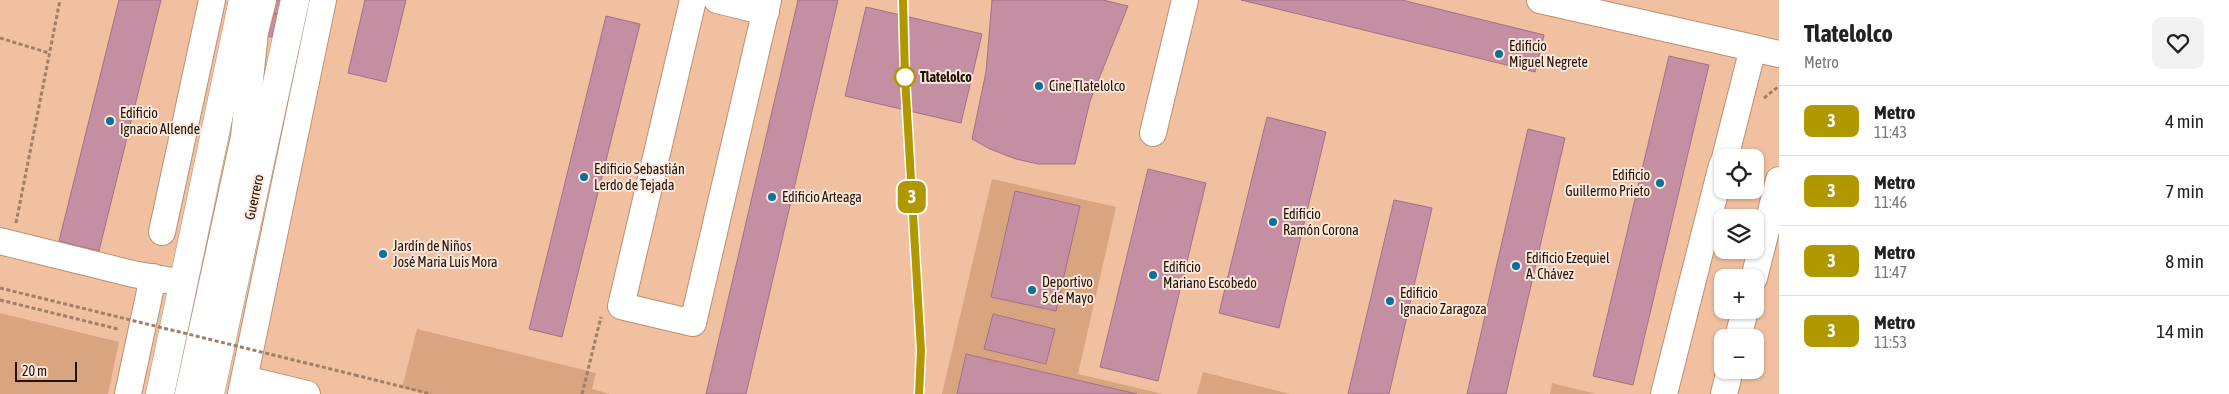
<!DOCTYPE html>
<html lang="es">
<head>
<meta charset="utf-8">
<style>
  :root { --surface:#fff; --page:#f2f2f2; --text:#222; --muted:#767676; --line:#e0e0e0 }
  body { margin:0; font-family:"Asap Condensed",sans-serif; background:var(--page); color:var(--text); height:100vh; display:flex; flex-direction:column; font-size:19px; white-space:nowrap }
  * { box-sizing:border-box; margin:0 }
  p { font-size:16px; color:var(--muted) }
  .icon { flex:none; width:28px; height:28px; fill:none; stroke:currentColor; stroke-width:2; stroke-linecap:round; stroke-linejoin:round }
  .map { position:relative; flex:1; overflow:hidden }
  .details { display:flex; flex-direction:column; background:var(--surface); width:450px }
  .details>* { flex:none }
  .badge { padding:0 10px; border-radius:8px; font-size:18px; line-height:32px }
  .controls { position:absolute; left:1714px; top:149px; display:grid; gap:10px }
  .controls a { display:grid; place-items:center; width:50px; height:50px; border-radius:10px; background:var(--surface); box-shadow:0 1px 4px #0004; font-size:25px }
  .scale { position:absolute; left:15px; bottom:12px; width:62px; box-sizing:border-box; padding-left:5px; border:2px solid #231207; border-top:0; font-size:14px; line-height:18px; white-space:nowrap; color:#231207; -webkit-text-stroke:4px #fce7db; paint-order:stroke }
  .map>.badge { position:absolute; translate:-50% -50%; box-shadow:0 0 0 2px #fff }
  .round { display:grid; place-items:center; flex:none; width:52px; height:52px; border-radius:10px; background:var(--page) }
  .head { display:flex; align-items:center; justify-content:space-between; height:85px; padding:0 25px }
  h1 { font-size:24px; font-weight:700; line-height:38px }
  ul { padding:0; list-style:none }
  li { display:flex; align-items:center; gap:15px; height:70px; padding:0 25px; border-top:1px solid var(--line) }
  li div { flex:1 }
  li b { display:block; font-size:19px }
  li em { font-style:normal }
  li .badge { min-width:55px; font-weight:700; text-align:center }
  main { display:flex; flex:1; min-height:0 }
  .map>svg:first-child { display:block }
</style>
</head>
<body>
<main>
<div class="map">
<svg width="1779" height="394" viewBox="0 0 1779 394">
  <rect width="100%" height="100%" fill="#f0c0a0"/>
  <path fill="#d9a480" d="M992,179L1116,207L1078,374L1163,394H942Z
    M0,313L119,342L108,394H0Z
    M417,329L596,373L592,389L610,394H428L402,388Z
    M1203,372L1290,394H1197Z
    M1552,383L1596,394H1550Z"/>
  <path fill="#c58fa3" stroke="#a47184" d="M119,0H161L99,251L59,241Z
    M263,0H287L284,16L261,11Z
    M365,0H406L386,82L348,73Z
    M798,0H838L746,394H706Z
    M992,0H1103L1128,6L1090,101L1075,164H1038L1016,159L990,149L972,139L986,72Z
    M1241,0H1402L1544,35L1535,72Z
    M866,7L982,34L961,123L845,96Z
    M268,12L278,14L272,37L262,35Z
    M606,16L640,24L562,337L529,329Z
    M1669,56L1709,65L1633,385L1593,376Z
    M1267,117L1326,132L1279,328L1219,313Z
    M1528,129L1565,138L1506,394H1467Z
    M1148,169L1206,183L1158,381L1100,367Z
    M1015,191L1080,206L1056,311L991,297Z
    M1394,200L1432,208L1389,394H1348Z
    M993,314L1055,329L1046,364L984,349Z
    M966,354L1137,394H957Z"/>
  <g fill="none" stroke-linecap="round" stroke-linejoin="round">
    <g stroke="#bd8f71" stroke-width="28">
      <path id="minor" d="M693,0L621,306L693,323L768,0
        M717,0L766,12
        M1540,0L1753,48L1725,158
        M1753,48L1779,54
        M1153,133L1185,0
        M162,232L212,0
        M0,241L133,274L183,283
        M1754,278L1779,180
        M1738,338L1745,310
        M245,379L307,394
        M128,394L153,277
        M188,394L244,137L255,32L263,0
        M241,394L323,0
        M1664,394L1722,165
        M1724,394L1730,370"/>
    </g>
    <g stroke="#bd8f71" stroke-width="29">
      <path id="major" d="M160,394L243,0
        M210,394L295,0"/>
    </g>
    <path stroke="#a27e66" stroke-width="3" stroke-dasharray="4 2.5" stroke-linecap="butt" d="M0,38L49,53
      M1764,98L1779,86
      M16,223L60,0
      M0,300L118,329
      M355,375L431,394
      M582,394L601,317"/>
    <use href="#minor" stroke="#fff" stroke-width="26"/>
    <use href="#major" stroke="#fff" stroke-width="28"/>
    <path stroke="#a27e66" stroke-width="3" stroke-dasharray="4 2.5" stroke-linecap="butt" d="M0,288L355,375"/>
  </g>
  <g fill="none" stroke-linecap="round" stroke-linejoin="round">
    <g stroke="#fff" stroke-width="11">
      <path id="line" d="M903,0L905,77L921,351L919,394"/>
    </g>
    <use href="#line" stroke="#af9800" stroke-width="8"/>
  </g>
  <g fill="#06729d" stroke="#fce7db" stroke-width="2">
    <circle cx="1499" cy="54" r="5"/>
    <circle cx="1039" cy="86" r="5"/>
    <circle cx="110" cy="121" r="5"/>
    <circle cx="584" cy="177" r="5"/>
    <circle cx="1660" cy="183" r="5"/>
    <circle cx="772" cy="197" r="5"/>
    <circle cx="1273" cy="222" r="5"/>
    <circle cx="383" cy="254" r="5"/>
    <circle cx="1516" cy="266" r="5"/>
    <circle cx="1153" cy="275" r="5"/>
    <circle cx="1032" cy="290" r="5"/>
    <circle cx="1390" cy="301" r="5"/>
  </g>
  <circle fill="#fff" stroke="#af9800" stroke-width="2.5" cx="905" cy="77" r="10"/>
  <g text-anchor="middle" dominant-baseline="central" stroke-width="4" stroke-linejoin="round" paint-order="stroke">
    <g font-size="14" fill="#231207" stroke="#fce7db" text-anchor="start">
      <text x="1509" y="46">Edificio<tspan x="1509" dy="16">Miguel Negrete</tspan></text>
      <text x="1049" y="86">Cine Tlatelolco</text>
      <text x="120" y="113">Edificio<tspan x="120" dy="16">Ignacio Allende</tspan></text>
      <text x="594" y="169">Edificio Sebastián<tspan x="594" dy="16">Lerdo de Tejada</tspan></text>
      <text x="1650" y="175" text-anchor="end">Edificio<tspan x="1650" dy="16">Guillermo Prieto</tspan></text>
      <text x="782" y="197">Edificio Arteaga</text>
      <text x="1283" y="214">Edificio<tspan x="1283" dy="16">Ramón Corona</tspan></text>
      <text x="393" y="246">Jardín de Niños<tspan x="393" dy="16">José Maria Luis Mora</tspan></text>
      <text x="1526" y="258">Edificio Ezequiel<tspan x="1526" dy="16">A. Chávez</tspan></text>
      <text x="1163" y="267">Edificio<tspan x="1163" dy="16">Mariano Escobedo</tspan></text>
      <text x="1042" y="282">Deportivo<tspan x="1042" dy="16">5 de Mayo</tspan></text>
      <text x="1400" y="293">Edificio<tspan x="1400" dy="16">Ignacio Zaragoza</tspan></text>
    </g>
    <g font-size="14" font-weight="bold" fill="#231207" stroke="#fce7db" text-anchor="start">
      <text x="920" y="77">Tlatelolco</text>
    </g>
    <g font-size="14" fill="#231207" stroke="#fce7db">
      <text transform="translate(254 197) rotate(-78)">Guerrero</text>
    </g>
  </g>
</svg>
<div class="controls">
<a><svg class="icon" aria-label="locate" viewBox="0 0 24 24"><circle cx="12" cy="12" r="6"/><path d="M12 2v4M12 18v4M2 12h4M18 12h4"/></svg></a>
<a><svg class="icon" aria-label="layers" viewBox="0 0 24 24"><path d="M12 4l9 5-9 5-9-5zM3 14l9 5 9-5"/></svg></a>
<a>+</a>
<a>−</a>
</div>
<div class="scale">20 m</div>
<b class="badge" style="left:912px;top:197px;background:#af9800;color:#fff">3</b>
</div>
<section class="details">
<div class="head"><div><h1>Tlatelolco</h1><p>Metro</p></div><a class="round"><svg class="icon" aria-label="heart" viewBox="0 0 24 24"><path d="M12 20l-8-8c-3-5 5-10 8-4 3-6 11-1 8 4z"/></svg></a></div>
<ul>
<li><span class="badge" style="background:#af9800;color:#fff">3</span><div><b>Metro</b><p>11:43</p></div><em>4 min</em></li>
<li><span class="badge" style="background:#af9800;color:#fff">3</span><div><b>Metro</b><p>11:46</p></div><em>7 min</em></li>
<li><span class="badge" style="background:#af9800;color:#fff">3</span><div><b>Metro</b><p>11:47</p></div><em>8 min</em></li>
<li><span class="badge" style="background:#af9800;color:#fff">3</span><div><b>Metro</b><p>11:53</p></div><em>14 min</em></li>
</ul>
</section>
</main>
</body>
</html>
